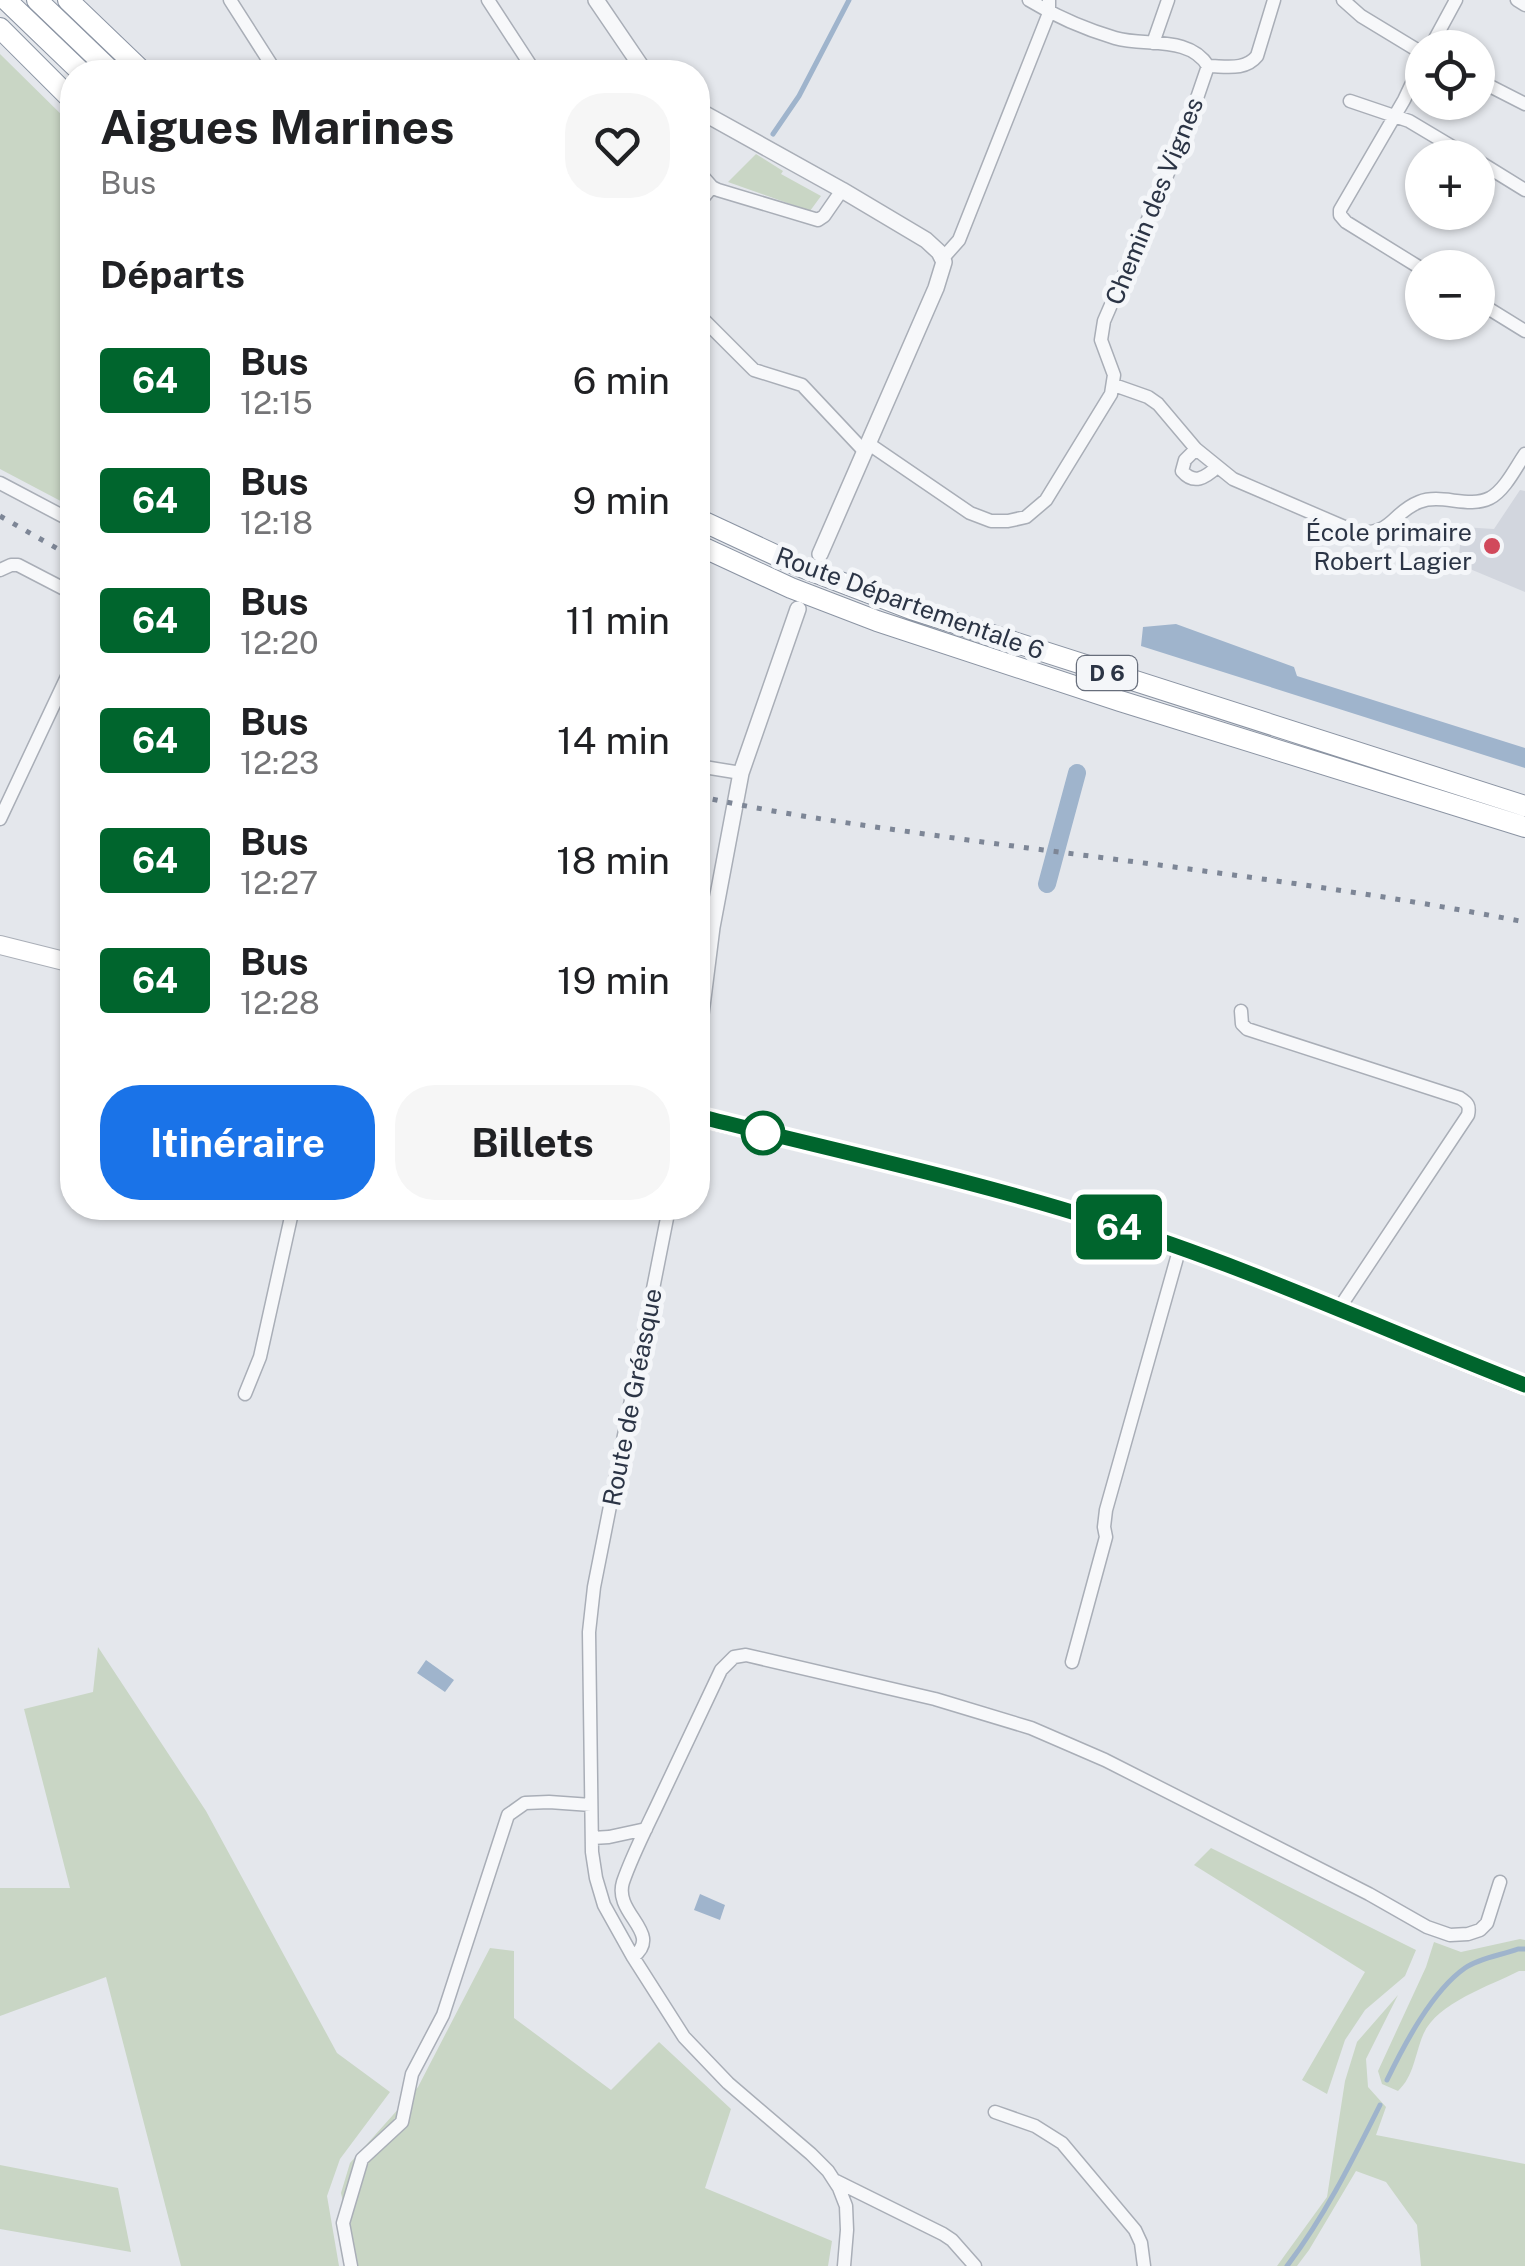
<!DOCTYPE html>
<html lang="fr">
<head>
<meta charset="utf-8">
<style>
  :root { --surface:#fff; --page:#f6f6f6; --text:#202124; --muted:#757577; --accent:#1a73e8 }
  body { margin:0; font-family:"Public Sans",sans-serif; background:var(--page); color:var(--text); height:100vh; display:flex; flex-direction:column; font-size:38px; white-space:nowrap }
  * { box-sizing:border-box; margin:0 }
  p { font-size:32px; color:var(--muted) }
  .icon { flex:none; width:55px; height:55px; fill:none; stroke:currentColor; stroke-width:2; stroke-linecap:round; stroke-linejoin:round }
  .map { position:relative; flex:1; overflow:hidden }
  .side { position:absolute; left:60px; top:60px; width:650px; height:1160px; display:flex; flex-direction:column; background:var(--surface); border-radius:40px; box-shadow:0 2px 8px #0004 }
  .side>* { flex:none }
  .badge { padding:0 20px; border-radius:8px; font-size:35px; line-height:65px }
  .tools { position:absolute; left:1405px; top:30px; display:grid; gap:20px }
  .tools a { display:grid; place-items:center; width:90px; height:90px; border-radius:50%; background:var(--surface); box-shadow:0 2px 8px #0004; font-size:50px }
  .map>.badge { position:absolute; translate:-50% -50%; box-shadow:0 0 0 5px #fff }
  h2 { padding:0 40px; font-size:38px; line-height:90px }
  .round { display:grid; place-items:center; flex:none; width:105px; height:105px; border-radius:40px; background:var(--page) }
  .overview { display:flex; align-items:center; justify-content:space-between; height:170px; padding:0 40px }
  h1 { font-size:48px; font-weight:700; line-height:75px }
  .action { display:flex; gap:20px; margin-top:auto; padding:20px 40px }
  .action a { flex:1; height:115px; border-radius:40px; background:var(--accent); color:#fff; font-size:40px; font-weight:700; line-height:115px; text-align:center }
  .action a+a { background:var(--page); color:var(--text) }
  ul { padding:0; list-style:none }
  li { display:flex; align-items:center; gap:30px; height:120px; padding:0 40px }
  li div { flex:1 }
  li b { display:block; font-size:38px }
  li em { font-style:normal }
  li .badge { min-width:110px; font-weight:700; text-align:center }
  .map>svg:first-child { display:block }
</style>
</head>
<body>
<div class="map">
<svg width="1525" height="2266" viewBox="0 0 1525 2266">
  <rect width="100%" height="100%" fill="#e4e7ec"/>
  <path fill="#d2d6de" d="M1520,490L1525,491V592L1458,564L1462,527L1494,529Z"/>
  <path fill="#c9d6c5" d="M0,54L72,125V507L0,469Z
    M756,154L783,171L781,174L821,196L810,211L728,182Z
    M98,1647L206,1811L337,2053L390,2092L340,2159L327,2196L339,2266H181L106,1977L0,2016V1888H70L24,1709L93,1692Z
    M1211,1848L1416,1950L1405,1976L1365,2010L1345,2040L1327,2094L1302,2080L1365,1972L1194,1865Z
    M1520,1939L1525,1940V1971H1519C1490,1986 1436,2003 1423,2035C1415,2054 1414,2076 1398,2091L1382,2084L1378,2071L1426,1967L1434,1942L1461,1952Z
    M490,1948L514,1951V2018L611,2090L659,2042L731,2109L705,2188L832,2241L828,2266H358L341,2193L350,2163L418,2087Z
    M1398,1995L1366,2059L1368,2087L1386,2107L1376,2135L1525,2164V2266H1421L1417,2225L1386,2182L1356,2171L1309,2250L1297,2266H1277L1327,2197L1345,2081L1357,2042Z
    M0,2165L118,2188L131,2252L0,2229Z"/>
  <path fill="#9fb4cc" d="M1176,624L1294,667L1297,676L1525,748V768L1141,646L1143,627Z
    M426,1660L454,1680L445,1692L417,1673Z
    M700,1894L725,1905L720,1920L694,1910Z"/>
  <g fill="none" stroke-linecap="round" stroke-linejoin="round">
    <path stroke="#9fb4cc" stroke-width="5" d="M773,134L799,96L849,0
      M1387,2080C1404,2045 1432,1991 1465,1968C1479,1958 1502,1955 1518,1949H1525
      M1287,2266C1325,2216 1352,2161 1380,2105"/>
    <path stroke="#9fb4cc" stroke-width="18" d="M1047,884L1077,773"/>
    <g stroke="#a9aeb7" stroke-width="15">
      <path id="minor" d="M230,0L276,72
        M488,0L535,72
        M1343,0L1361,16L1422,53
        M1517,0L1525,5
        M1153,43L1168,0
        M1430,48L1456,0
        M1422,62L1404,100L1340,210V215L1346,222L1422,269
        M1208,66C1225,66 1245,71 1257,56L1274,0
        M1478,80L1525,104
        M1350,101L1409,121L1471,158
        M1478,161L1525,190
        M698,171L712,187L718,190L818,220L824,216L842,190
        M698,204L712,187
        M943,258L959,240L1049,13V0
        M1478,302L1525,331
        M698,314L754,370L802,385L865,452
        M1114,385L1148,397L1158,404L1196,449L1233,479L1356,532C1394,535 1391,513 1419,502C1442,493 1468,509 1490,498C1505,490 1516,467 1525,454
        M869,444L970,513L991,521H1008L1026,517L1046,500L1111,394L1114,375L1101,340L1104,321L1184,136L1208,66C1189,35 1145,47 1115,38C1085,29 1055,16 1029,0
        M1196,449L1185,460L1182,471C1194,485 1205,478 1217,467
        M0,483L72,521
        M0,570L11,565H18L72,593
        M698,766L741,773
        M0,819L72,666
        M1241,1011L1242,1024L1247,1029L1460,1098C1468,1103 1470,1106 1468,1115L1338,1310
        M669,1208L594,1587L589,1632L592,1852L596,1878L604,1905L633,1957L684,2037L728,2083L811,2154L828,2171L839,2188L846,2206L847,2230L844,2266
        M245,1394L260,1357L293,1208
        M1072,1662L1106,1537L1104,1527L1106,1510L1180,1247
        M592,1838L609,1837L646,1829
        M633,1957C664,1933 613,1914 623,1882C633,1853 648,1825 661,1797C681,1754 701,1712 721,1670L734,1657L746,1655L935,1699L1031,1728L1105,1760L1369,1894L1427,1927L1450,1935L1468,1934L1480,1930L1487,1923L1500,1882
        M995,2112L1035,2126L1062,2143L1135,2230L1141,2243L1144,2266
        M836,2181L943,2234L952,2240L975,2266
        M351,2266L343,2223L362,2159L402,2122L412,2074L443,2015L508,1815L525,1803L549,1802L591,1805"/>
    </g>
    <g stroke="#a9aeb7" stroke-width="18">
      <path id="tertiary" d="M596,0L645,72
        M698,110L842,190L926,240L939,252L944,262L936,288L820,554
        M698,1038L712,927L741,773L798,609"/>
    </g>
    <g stroke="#a9aeb7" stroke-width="20">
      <path id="secondary" d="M0,945L72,963
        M698,1117C832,1150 969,1179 1101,1221C1246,1266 1384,1331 1525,1386"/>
    </g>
    <g stroke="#8b94a3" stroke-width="22">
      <path id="trunk" d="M6,0L81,72
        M37,0L112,72
        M68,0L143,72
        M0,28L72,100
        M698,519L801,567L911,609L1525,806
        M698,545L791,588L877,621L1120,701L1525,827"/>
    </g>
    <use href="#minor" stroke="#f7f8fa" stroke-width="12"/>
    <use href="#tertiary" stroke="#f7f8fa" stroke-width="15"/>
    <use href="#secondary" stroke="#fff" stroke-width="18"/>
    <use href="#trunk" stroke="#fff" stroke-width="20"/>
    <path stroke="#7d8696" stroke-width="5" stroke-dasharray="5 10" stroke-linecap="butt" d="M0,516L72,557
      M698,796C787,816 877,827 968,840C1154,865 1341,886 1525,922"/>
  </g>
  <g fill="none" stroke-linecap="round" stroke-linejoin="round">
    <g stroke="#fff" stroke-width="22">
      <path id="line" d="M698,1116C832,1150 969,1179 1101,1221C1246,1266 1384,1330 1525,1385"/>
    </g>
    <use href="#line" stroke="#00652d" stroke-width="15"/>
  </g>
  <circle fill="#d1495b" stroke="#f4f6f9" stroke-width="4" cx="1492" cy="546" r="10"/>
  <circle fill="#fff" stroke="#00652d" stroke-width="5" cx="763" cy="1133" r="20"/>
  <g text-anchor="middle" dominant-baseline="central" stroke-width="10" stroke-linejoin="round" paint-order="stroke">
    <rect fill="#f4f6f9" stroke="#676e7b" stroke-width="2.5" x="1077" y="656" width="60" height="34" rx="8"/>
    <g font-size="22" font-weight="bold" fill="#2b3445">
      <text x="1107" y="673">D 6</text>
    </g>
    <g font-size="25" fill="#2b3445" stroke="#f4f6f9">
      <text transform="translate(1154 201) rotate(-68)">Chemin des Vignes</text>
      <text transform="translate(910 603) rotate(20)">Route Départementale 6</text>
      <text transform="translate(632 1397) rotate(-79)">Route de Gréasque</text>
    </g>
    <g font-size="25" fill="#2b3445" stroke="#f4f6f9" text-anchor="end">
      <text x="1472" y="532">École primaire<tspan x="1472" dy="29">Robert Lagier</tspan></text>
    </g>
  </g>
</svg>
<div class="tools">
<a><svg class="icon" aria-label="locate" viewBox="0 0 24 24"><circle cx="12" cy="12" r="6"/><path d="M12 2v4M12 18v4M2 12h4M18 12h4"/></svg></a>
<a>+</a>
<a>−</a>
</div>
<b class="badge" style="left:1119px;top:1227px;background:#00652d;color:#fff">64</b>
<section class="side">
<div class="overview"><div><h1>Aigues Marines</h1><p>Bus</p></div><a class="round"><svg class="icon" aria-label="heart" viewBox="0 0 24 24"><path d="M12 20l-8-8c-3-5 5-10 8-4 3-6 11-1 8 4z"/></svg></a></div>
<h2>Départs</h2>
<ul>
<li><span class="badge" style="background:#00652d;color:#fff">64</span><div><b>Bus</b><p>12:15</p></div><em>6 min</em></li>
<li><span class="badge" style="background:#00652d;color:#fff">64</span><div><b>Bus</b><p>12:18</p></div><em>9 min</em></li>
<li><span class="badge" style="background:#00652d;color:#fff">64</span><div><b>Bus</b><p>12:20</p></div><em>11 min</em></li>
<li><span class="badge" style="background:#00652d;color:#fff">64</span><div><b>Bus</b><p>12:23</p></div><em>14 min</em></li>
<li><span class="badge" style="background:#00652d;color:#fff">64</span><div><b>Bus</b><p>12:27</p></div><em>18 min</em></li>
<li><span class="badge" style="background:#00652d;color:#fff">64</span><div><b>Bus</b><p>12:28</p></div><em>19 min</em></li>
</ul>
<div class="action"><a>Itinéraire</a><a>Billets</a></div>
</section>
</div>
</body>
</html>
